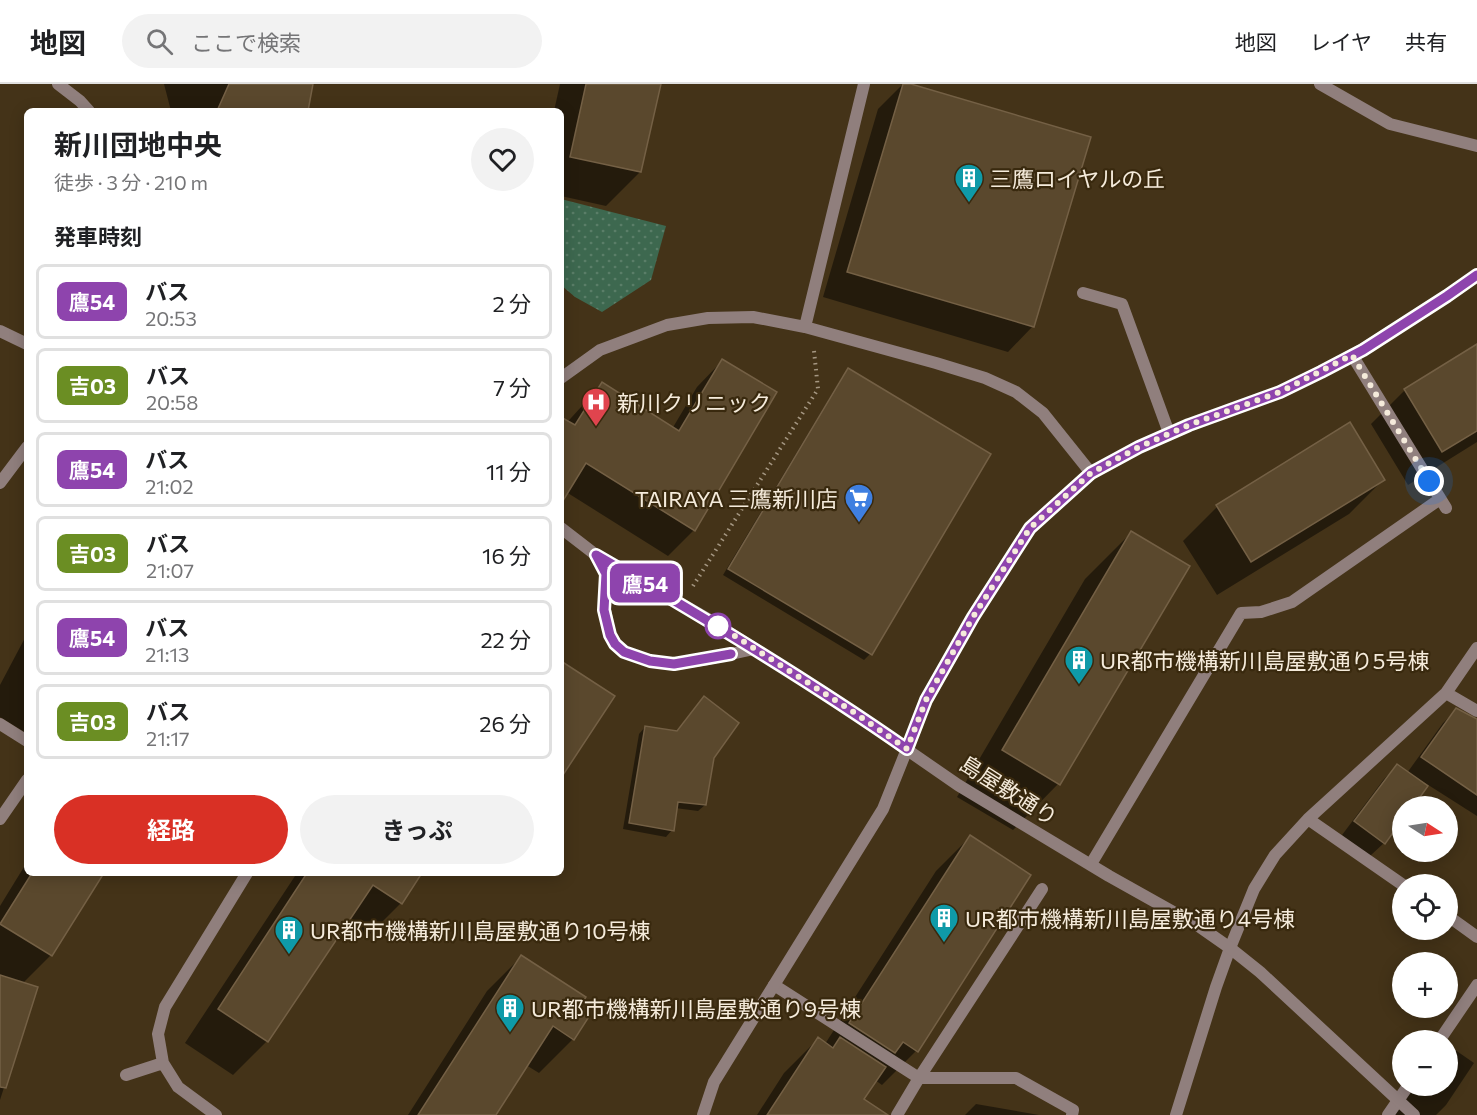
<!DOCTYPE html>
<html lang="ja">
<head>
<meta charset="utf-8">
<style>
  :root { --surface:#fff; --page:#f2f2f2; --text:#202124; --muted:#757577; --line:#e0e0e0; --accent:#d93025 }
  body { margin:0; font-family:Commissioner,"Noto Sans JP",sans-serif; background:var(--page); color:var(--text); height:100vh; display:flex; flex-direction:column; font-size:22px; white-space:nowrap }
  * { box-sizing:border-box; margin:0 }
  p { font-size:20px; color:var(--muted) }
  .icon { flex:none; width:33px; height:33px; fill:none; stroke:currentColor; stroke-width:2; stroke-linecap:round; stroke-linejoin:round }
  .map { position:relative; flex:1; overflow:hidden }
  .details { position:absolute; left:24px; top:24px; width:540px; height:768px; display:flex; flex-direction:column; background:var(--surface); border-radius:9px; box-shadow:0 3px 15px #0003 }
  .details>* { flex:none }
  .badge { padding:0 12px; border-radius:9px; font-size:21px; line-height:39px }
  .needle { width:39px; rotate:102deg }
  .buttons { position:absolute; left:1392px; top:712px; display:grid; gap:12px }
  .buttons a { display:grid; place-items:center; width:66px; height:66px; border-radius:50%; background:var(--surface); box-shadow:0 3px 15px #0003; font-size:30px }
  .you { position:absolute; width:30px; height:30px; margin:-15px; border:4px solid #fff; border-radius:50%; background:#1a73e8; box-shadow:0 0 0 9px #1a73e833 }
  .map>.badge { position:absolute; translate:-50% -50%; box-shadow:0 0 0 3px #fff }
  h2 { padding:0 30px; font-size:22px; line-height:54px }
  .round { display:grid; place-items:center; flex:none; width:63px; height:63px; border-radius:32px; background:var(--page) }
  .overview { display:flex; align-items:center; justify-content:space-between; height:102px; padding:0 30px }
  h1 { font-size:28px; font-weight:700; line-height:45px }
  .action { display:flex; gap:12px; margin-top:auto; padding:12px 30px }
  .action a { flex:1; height:69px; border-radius:36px; background:var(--accent); color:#fff; font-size:24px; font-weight:700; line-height:69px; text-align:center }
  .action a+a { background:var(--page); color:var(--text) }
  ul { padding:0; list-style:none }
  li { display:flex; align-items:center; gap:18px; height:75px; margin:0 12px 9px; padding:0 18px; border:3px solid var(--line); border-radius:9px }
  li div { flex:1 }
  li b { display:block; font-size:22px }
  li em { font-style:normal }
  li .badge { min-width:66px; font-weight:700; text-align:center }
  header { display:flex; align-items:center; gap:36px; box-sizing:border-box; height:84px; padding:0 30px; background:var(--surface); border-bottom:2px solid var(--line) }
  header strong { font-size:28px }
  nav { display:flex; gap:33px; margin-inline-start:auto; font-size:21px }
  .search { width:420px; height:54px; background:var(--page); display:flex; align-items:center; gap:15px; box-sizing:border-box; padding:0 21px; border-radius:33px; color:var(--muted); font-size:22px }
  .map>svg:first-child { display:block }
</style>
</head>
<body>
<header>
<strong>地図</strong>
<div class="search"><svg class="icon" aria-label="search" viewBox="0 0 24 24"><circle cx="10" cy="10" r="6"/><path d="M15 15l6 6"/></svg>ここで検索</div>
<nav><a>地図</a><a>レイヤ</a><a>共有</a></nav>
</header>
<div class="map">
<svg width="1477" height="1031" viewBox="0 0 1477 1031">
  <defs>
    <pattern id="park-dots" width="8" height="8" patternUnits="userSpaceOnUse" patternTransform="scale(1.5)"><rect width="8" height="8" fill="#3d684f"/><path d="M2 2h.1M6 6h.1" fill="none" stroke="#5a7e68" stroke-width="1.8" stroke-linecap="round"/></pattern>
  </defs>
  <rect width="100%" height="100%" fill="#443318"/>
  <path fill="url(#park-dots)" d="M561,115L666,142L651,196L602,228L575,213L561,201Z"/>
  <path fill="#0007" d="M164,0H311L306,27H171Z
    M560,0H659L640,88L606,122L561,112V27H554Z
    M903,0H906L1033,242L1008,268L823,213L878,25Z
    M1477,261V358L1408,401L1371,340L1405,306Z
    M722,277L694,446L668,472L563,406L561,408V345L602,300L672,345L697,303Z
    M848,286L870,570L864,576L723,491L842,293Z
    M1349,341L1383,396L1349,430L1217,511L1183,457L1217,423Z
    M1131,449L1058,700L1013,746L957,713L1085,495Z
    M27,550V648L26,649L0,633V601Z
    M698,620L712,674L705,721L698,727L675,724L672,746L666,753L623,745L639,650L645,643L676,648Z
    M1456,626L1477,637V732L1422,697L1411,723H1402V734L1384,759L1370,772L1342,751L1384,695L1397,682L1407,689L1443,639Z
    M970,753L916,967L882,1001L875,996L862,1016L869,1031H757L784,989L818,955L825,960L936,787Z
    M27,778V789H102L51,871L22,900L36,904L0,1016V822Z
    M297,789H403L401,819L367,853L346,839L267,957L233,991L185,959Z
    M521,873L577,924L573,955L539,989L526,981L494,1031H408L487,907Z
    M1448,961L1474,979L1446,1021L1436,1031H1385L1404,1002H1448Z
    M976,1020L1039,1031H965Z"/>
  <path fill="#5a482d" stroke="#746045" stroke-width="1.5" d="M229,0H313L308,27H217Z
    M586,0H661L641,88L570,73Z
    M903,0H911L1091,53L1034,243L847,188Z
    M1477,260V347L1442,368L1404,305Z
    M722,275L777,308L695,447L586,379L561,420V333L575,341L602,298L679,347Z
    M848,284L991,370L872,571L728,485Z
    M1350,338L1385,396L1251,478L1216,421Z
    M1131,447L1190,482L1060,701L1002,666Z
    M561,577L615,612L561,694Z
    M704,612L739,639L714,674L706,721L678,718L674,747L629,739L645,642L677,647Z
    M1456,624L1477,635V711L1421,673Z
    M1397,680L1428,702L1413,723H1402V736L1385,760L1354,737Z
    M970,751L1031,791L918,968L903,958L895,969L849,939Z
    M32,789H104L52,872L0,840Z
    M307,789H422L402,820L373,801L268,958L218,925Z
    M521,871L586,913L579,924L590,931L574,956L553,942L496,1031H418Z
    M0,891L38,903L6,1004L0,1003Z
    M818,953L833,964L840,953L886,983L864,1015L888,1031H767Z"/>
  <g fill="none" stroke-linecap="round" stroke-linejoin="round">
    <path stroke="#a59782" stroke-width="4" stroke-dasharray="1.5 4.5" stroke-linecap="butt" d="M693,502L818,305L814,267"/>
    <path stroke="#907f7d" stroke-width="12" d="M1083,209L1122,220L1169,349
      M1352,271L1446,424
      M596,471L606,490L605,526L610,551L615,560L624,568L650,577L674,580L708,575L754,565
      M1091,780L1241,529L1261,528L1292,518L1440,415
      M774,901L919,994H1016L1073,1026L1072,1031
      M126,991L163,979
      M216,1031L178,1003L163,979L158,950L165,923L247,789
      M897,1031L919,994L1042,805"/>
    <path stroke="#907f7d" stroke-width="12" d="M1320,0L1390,40L1477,62
      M805,243L864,0
      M0,247L27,260
      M561,294L600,266L667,241L708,234L753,233L805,243L936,279L985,294L1016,308L1043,329L1091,389
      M0,399L27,363
      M1446,609L1477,627
      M0,640L27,657
      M0,735L27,696
      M1308,735L1403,801
      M1448,832L1477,853
      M1439,957L1477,901
      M703,1031L714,998L883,725L907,665
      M1176,1031L1216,903L1230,864L1254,805L1275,771L1308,735L1446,609L1477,564
      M1388,1031L1408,1002"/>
    <path stroke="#907f7d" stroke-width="12" d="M58,0L80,17L89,27
      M561,444L596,471L713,538L851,627L958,701L1109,792L1200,843L1230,864L1260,888L1414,1031
      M907,665L926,617L973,533L1030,444L1091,389L1139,363L1189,341L1280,308L1321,288L1363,265L1447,212L1477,191"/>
  </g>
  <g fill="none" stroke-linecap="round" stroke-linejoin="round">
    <g stroke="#fff" stroke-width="14">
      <path id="line" d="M731,570L674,580L650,577L624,568L615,560L610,551L604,526L606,490L596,471C702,532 807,595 907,665L926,616L973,533L1030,444L1091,389L1139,363L1189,341L1280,308L1321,288L1363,266L1447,212L1477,191"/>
    </g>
    <use href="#line" stroke="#8e44ad" stroke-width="9"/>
    <path stroke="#f5ebdb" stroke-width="6" stroke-dasharray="0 10.8" d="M718,542L713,538L852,627L907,665L926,616L973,533L1030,444L1091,389L1139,363L1189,341L1280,308L1352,271L1429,397"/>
  </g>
  <defs>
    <g id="building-pin" transform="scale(1.5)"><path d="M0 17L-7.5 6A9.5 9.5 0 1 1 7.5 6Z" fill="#0f9aa8" stroke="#39290e"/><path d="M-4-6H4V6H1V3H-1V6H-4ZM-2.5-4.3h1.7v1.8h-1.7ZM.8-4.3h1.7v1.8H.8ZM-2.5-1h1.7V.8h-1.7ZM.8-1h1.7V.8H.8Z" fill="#fff"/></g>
    <g id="hospital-pin" transform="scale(1.5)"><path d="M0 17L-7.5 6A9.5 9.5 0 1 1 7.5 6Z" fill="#e0444e" stroke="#39290e"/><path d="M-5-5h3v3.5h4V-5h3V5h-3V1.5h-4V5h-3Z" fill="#fff"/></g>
    <g id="supermarket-pin" transform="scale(1.5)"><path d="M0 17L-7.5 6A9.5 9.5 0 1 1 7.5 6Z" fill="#3f7fe0" stroke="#39290e"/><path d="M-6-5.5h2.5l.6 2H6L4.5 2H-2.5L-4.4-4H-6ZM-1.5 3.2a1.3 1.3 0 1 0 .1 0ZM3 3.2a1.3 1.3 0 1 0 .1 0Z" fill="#fff"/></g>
  </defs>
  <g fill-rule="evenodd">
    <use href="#building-pin" x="969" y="94"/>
    <use href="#hospital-pin" x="596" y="318"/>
    <use href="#supermarket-pin" x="859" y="414"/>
    <use href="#building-pin" x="1079" y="576"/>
    <use href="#building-pin" x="944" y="834"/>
    <use href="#building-pin" x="289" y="846"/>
    <use href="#building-pin" x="510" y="924"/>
  </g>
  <circle fill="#fff" stroke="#8e44ad" stroke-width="3" cx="718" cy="542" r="12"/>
  <g text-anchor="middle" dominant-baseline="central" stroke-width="4.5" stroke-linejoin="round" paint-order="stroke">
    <g font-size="22" fill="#f5ebdb" stroke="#39290e" text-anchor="start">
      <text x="990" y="94">三鷹ロイヤルの丘</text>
      <text x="617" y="318">新川クリニック</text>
      <text x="838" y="414" text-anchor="end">TAIRAYA 三鷹新川店</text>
      <text x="1100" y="576">UR都市機構新川島屋敷通り5号棟</text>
      <text x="965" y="834">UR都市機構新川島屋敷通り4号棟</text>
      <text x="310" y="846">UR都市機構新川島屋敷通り10号棟</text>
      <text x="531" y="924">UR都市機構新川島屋敷通り9号棟</text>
    </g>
    <g font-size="22" fill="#f5ebdb" stroke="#39290e">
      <text transform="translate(1009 706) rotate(32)">島屋敷通り</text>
    </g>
  </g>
</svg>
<div class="buttons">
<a><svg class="needle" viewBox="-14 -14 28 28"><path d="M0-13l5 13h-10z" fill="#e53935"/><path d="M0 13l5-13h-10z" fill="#757577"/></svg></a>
<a><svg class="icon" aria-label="locate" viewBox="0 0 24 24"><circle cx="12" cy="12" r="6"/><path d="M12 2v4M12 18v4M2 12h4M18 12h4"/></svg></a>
<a>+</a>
<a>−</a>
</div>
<div class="you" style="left:1429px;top:397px"></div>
<b class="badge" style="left:645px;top:499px;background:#8e44ad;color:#fff">鷹54</b>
<section class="details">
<div class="overview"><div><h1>新川団地中央</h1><p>徒歩 · 3 分 · 210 m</p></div><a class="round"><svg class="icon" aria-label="heart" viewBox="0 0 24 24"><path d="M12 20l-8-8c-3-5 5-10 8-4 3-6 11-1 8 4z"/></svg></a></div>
<h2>発車時刻</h2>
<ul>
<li><span class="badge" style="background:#8e44ad;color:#fff">鷹54</span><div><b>バス</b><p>20:53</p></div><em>2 分</em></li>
<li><span class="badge" style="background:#6b8e23;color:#fff">吉03</span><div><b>バス</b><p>20:58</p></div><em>7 分</em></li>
<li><span class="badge" style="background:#8e44ad;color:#fff">鷹54</span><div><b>バス</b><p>21:02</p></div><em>11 分</em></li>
<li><span class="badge" style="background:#6b8e23;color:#fff">吉03</span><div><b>バス</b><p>21:07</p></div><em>16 分</em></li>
<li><span class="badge" style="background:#8e44ad;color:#fff">鷹54</span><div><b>バス</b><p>21:13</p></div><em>22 分</em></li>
<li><span class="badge" style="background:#6b8e23;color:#fff">吉03</span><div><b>バス</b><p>21:17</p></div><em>26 分</em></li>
</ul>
<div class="action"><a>経路</a><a>きっぷ</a></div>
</section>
</div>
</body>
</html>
